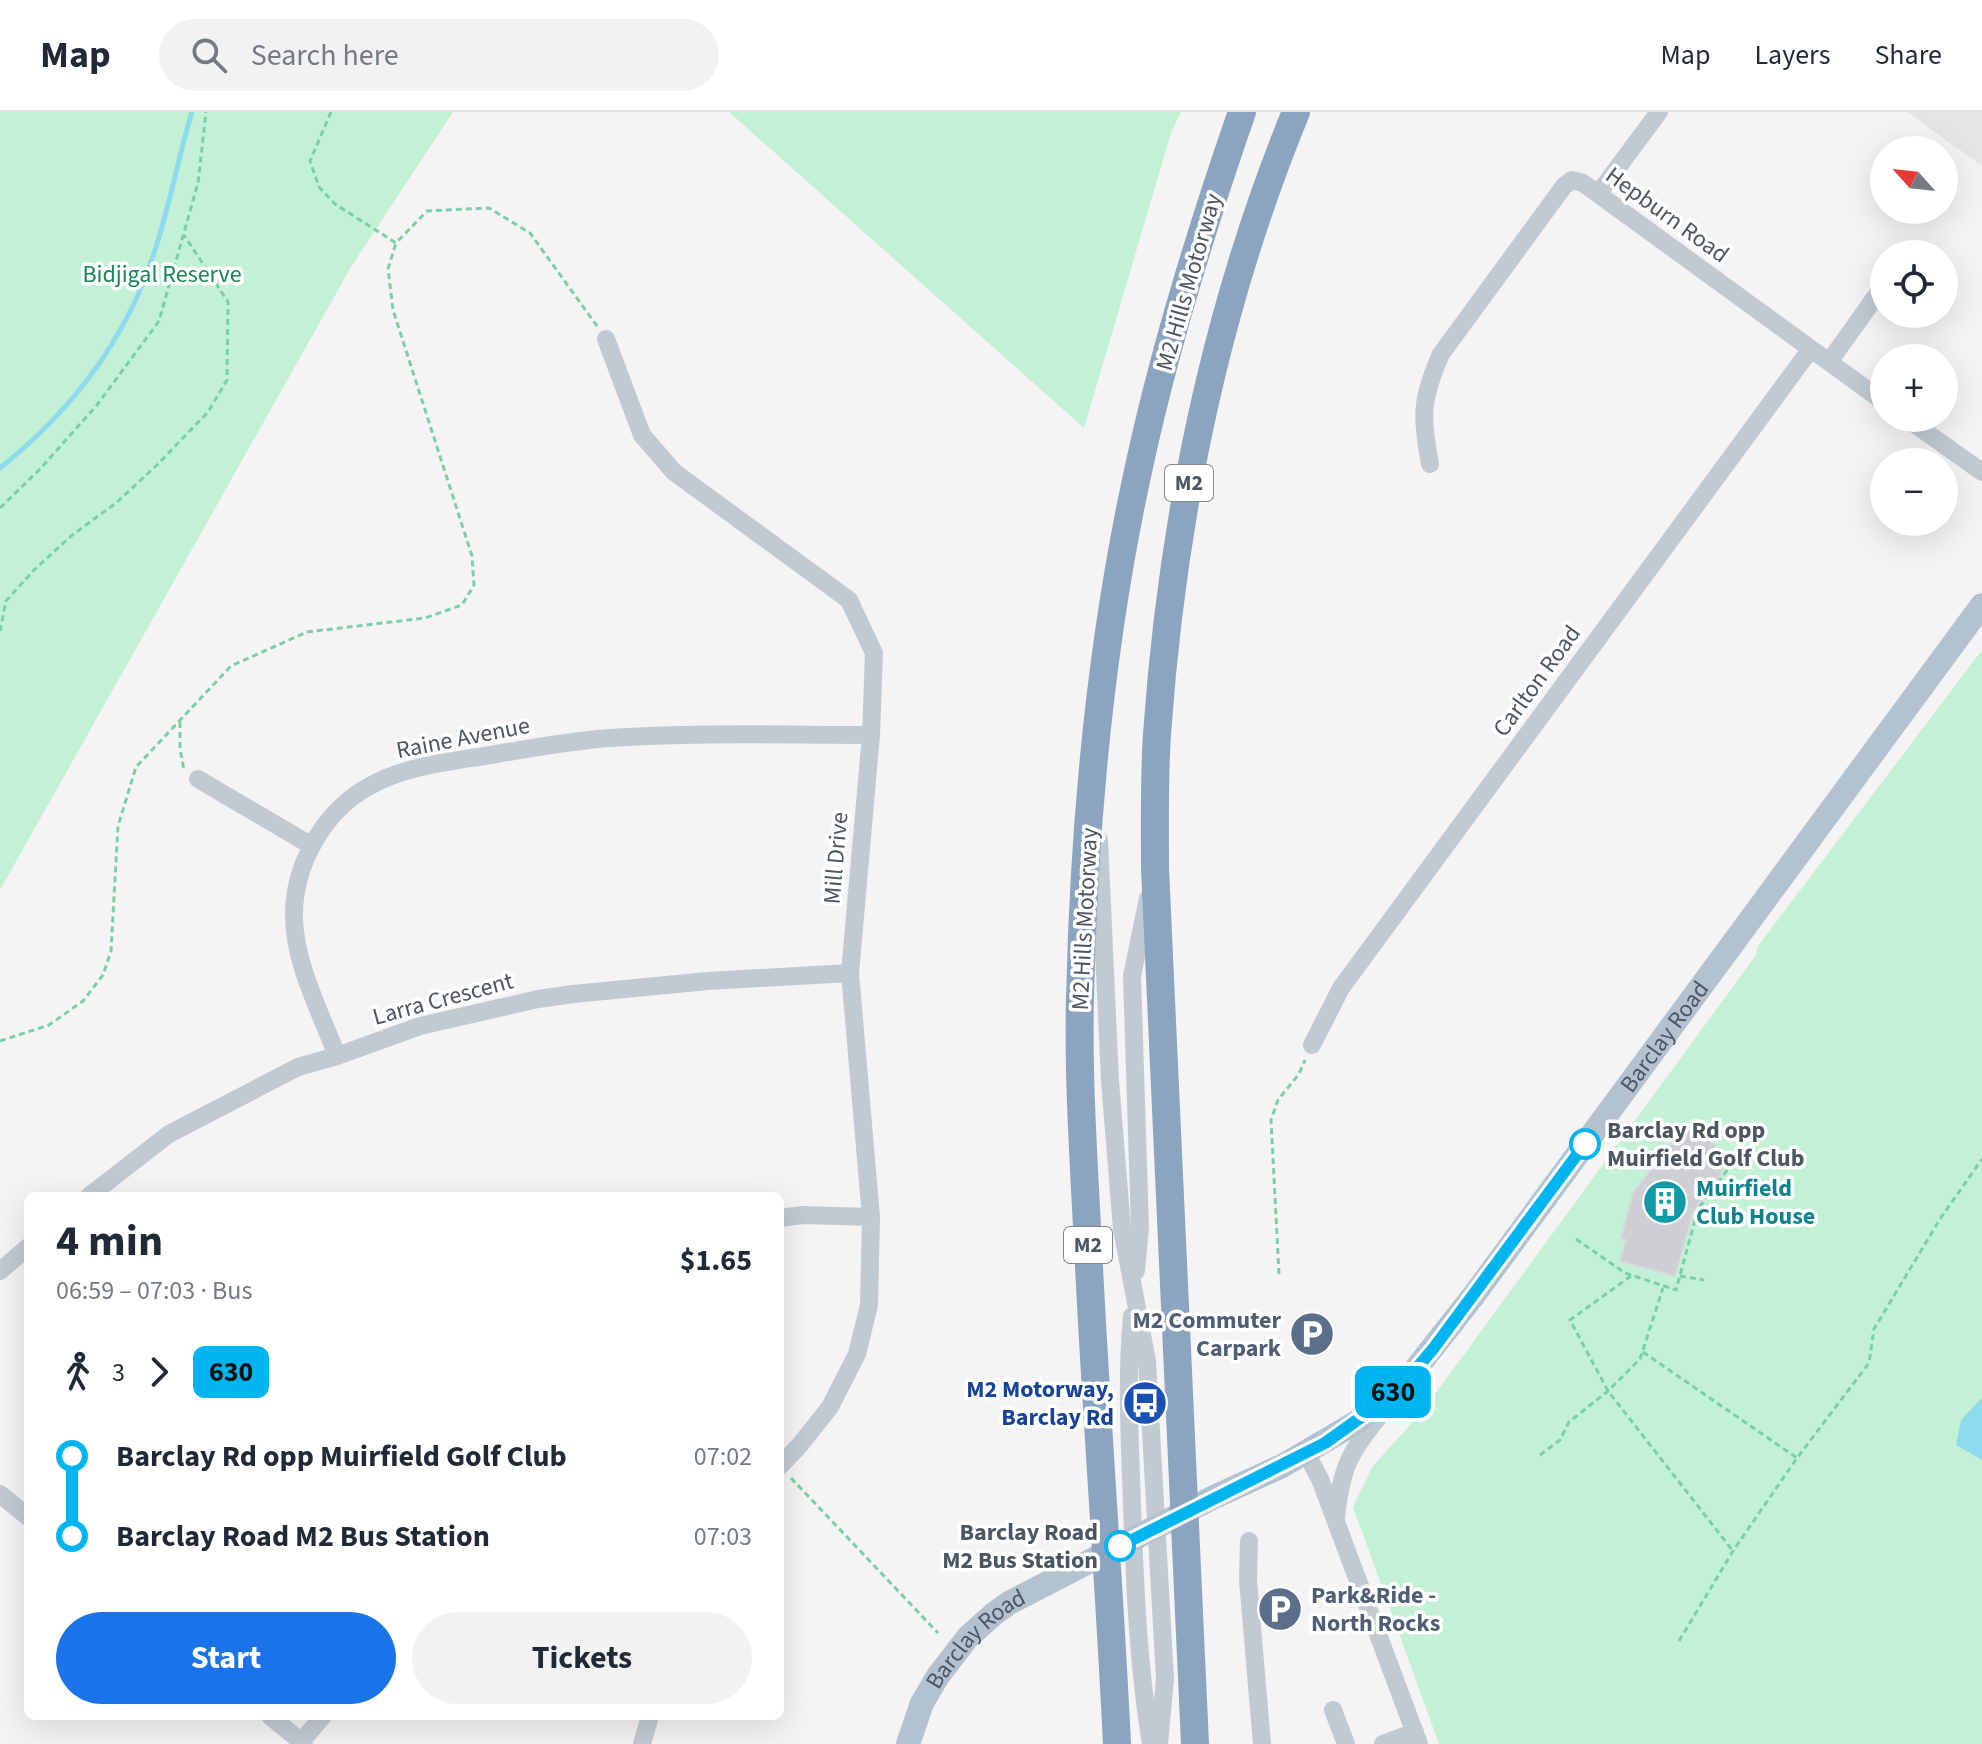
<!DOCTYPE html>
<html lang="en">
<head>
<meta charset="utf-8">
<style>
  :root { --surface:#fff; --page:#f2f2f3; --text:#1f2937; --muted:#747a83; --line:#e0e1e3; --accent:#1a73e8 }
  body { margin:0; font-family:"Source Sans 3",sans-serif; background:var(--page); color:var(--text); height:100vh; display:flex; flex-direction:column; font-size:30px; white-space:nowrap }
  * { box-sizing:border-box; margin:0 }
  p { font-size:26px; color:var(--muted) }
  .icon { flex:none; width:44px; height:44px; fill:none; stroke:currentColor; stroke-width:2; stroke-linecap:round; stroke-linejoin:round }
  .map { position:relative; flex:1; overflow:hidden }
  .panel { position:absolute; left:24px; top:1080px; width:760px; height:528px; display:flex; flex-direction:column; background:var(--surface); border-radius:12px; box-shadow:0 8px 32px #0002 }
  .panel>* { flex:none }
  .badge { padding:0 16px; border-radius:12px; font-size:28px; line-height:52px }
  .needle { width:52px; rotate:297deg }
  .fabs { position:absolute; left:1870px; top:24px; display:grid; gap:16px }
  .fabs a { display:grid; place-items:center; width:88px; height:88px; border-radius:50%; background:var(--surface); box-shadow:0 8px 32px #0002; font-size:40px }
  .map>.badge { position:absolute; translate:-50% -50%; box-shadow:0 0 0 4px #fff }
  .legs { display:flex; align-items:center; gap:12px; height:88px; padding:0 32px; font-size:26px }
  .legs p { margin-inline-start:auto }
  .summary { display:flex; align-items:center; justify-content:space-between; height:136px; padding:0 32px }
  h1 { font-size:44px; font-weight:700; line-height:60px }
  .cta { display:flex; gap:16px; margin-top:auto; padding:16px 32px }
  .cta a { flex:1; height:92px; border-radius:48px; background:var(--accent); color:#fff; font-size:32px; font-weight:700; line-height:92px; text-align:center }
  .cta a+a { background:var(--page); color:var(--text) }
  ul { padding:0 32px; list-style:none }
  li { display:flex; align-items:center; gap:28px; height:80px; font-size:30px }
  li i { display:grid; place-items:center; width:12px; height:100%; margin:0 10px; background:currentColor }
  li i::after { content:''; width:20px; height:20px; margin:-10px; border:6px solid; border-radius:50%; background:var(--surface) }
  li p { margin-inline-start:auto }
  li:first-child i { background:linear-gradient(#0000 50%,currentColor 0) }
  li:last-child i { background:linear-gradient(currentColor 50%,#0000 0) }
  header { display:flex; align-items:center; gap:48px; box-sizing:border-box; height:112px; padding:0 40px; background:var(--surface); border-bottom:2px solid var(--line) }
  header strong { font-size:38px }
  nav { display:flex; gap:44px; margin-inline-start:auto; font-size:28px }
  .search { width:560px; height:72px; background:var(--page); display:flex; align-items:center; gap:20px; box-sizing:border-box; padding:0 28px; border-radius:44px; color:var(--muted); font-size:30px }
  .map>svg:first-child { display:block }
</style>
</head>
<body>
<header>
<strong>Map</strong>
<div class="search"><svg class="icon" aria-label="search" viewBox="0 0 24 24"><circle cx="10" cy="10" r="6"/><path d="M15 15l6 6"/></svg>Search here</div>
<nav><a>Map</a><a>Layers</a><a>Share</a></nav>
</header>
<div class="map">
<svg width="1982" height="1632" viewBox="0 0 1982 1632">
  <rect width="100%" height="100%" fill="#f5f3f3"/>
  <path fill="#e6e4e5" d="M1907,0H1982V54Z"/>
  <path fill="#c3f1d5" d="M0,0H453L351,155L0,778Z
    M729,0H1181L1171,21L1084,316Z
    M1982,538V1632H1439L1353,1395L1372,1355L1422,1300L1756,843L1758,834Z"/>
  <path fill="#90daee" d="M1982,1286V1348L1956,1333L1961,1308Z"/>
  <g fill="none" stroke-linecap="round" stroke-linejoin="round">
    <path stroke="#90daee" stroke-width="5" d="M0,356C69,301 123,232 152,147C169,99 177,49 192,0"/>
  </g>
  <path fill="#cdcfd5" stroke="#d7d9de" stroke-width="2" d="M1686,1011L1716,1034L1722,1045L1723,1053L1721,1062L1694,1098L1675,1164L1620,1149L1626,1128L1621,1126L1633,1081Z"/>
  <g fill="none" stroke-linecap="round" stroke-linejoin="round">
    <path stroke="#7ad0a6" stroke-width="3" stroke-dasharray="6 4" stroke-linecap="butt" d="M331,0L310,49L319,75L335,92L396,131L427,99L489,96L530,121L597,214
      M0,396L41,356L97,293L159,209L198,71L206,0
      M0,519L6,489L33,459L71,424L116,391L157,353L208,300L227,268L228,190L184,123
      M180,610V637L184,658
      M0,929L49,913L83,889L103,863L111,839L118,714L136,655L231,554L307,520L425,506L462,493L474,473L472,444L393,198L388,157L396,131
      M1576,1127L1625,1161L1676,1178L1698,1097L1734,1049
      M1279,1162L1271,1008L1278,988L1299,962L1305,948
      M1631,1164L1570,1208L1608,1279L1733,1439
      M1680,1164L1704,1168
      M1643,1240L1797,1346
      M1540,1343L1560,1328L1569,1310L1608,1279L1640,1247L1663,1176
      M791,1366L938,1521
      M1679,1529L1733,1439L1797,1346L1869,1251L1874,1217L1940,1107L1982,1047"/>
    <path stroke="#c1cad2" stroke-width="18" d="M1598,82L1659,0
      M606,227L642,323L674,360L849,488L874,541L871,623L850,861L871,1105L869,1193L857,1242L830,1295L799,1334L780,1354
      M1829,250L1884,173
      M1906,306L1982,360
      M1430,352C1421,305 1421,287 1441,242L1564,74L1572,68L1583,71L1884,290
      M198,667L312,734
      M1099,728L1110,969L1122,1117L1147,1249L1165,1567L1159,1632
      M1312,933L1341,876L1810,238
      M337,944C321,901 295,853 294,806C293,754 323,700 368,675C402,655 446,650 485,644C526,637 568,629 610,626C697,620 784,623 871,623
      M89,1084L169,1022L298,955L337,944L420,914L538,887L573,882L708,869L850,861
      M780,1106L803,1103L871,1105
      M0,1159L28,1135
      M1136,1159L1140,1116L1132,864L1148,786
      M1132,1204C1126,1267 1130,1330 1132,1394C1135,1474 1138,1553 1151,1632
      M1306,1341L1320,1367L1419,1632
      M0,1382L28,1405
      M1336,1406C1342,1348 1352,1339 1387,1294
      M1249,1429L1248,1468L1262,1632
      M1333,1598L1346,1632
      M270,1604L304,1632
      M301,1630L323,1604
      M642,1632L650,1604
      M1383,1632L1415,1620"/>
    <path stroke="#b3c2d1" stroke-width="24" id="s1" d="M908,1632L922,1591L938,1564L968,1525L995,1501L1009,1491L1214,1385L1282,1354L1357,1310L1411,1263L1474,1183L1982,493"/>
    <path stroke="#8ba5c1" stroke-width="28" d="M1117,1632C1109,1466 1096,1301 1088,1135C1084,1052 1078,969 1080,886C1084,707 1101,525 1140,350C1166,231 1202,115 1242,0
      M1195,1632L1155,756C1155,712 1154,667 1157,622C1172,410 1215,197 1296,0"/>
  </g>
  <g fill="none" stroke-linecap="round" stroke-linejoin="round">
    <g stroke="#fff" stroke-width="18">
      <path id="line-1" d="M1120,1434L1325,1331L1381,1291L1411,1263L1433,1237L1585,1032"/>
    </g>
    <use href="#line-1" stroke="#00b5ef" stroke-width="12"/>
  </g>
  <defs>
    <g id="building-disc" transform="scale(2.3)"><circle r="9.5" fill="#0f9aa8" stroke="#fff"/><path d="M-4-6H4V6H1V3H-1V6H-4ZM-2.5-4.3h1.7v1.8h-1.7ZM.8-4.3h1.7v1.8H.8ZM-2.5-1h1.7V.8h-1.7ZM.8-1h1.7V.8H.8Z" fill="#fff"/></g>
    <g id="parking-disc" transform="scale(2.3)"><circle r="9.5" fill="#5c6f8a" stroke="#fff"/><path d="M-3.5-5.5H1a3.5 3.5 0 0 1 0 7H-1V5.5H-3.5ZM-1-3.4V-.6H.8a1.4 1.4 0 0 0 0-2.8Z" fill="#fff"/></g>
    <g id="bus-disc" transform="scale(2.3)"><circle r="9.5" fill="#1a4fb4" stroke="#fff"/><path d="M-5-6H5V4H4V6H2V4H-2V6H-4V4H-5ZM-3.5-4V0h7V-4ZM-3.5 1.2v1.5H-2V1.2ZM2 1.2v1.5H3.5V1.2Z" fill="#fff"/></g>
  </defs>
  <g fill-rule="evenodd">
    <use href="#building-disc" x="1665" y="1090"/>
    <use href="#parking-disc" x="1312" y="1222"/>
    <use href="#bus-disc" x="1145" y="1291"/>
    <use href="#parking-disc" x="1280" y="1497"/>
  </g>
  <g fill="#fff" stroke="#00b5ef" stroke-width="4">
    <circle cx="1585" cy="1032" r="14"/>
    <circle cx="1120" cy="1434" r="14"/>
  </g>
  <g text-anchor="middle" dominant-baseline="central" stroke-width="7" stroke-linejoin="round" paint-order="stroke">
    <g fill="#fff" stroke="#808990" stroke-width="2">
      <rect x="1165" y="353" width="48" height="36" rx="6"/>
      <rect x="1064" y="1115" width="48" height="36" rx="6"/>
    </g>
    <g font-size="22" font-weight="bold" fill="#4a5661">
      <text x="1189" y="371">M2</text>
      <text x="1088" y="1133">M2</text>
    </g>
    <g font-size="24" fill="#4a5661" stroke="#fff">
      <text transform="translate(1667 103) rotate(36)">Hepburn Road</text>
      <text transform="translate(1189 170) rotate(-74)">M2 Hills Motorway</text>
      <text transform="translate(1537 569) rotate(-54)">Carlton Road</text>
      <text transform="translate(463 626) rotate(-11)">Raine Avenue</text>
      <text transform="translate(836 746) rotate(-85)">Mill Drive</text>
      <text transform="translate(1085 807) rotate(-87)">M2 Hills Motorway</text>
      <text transform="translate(443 887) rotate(-15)">Larra Crescent</text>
      <text stroke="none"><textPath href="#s1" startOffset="1064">Barclay Road</textPath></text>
      <text stroke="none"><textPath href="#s1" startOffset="128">Barclay Road</textPath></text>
    </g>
    <g font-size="24" fill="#17864f" stroke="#fff">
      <text x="162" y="162">Bidjigal Reserve</text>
    </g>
    <g font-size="24" font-weight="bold" fill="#4a5661" stroke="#fff" text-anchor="start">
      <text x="1607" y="1018">Barclay Rd opp<tspan x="1607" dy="28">Muirfield Golf Club</tspan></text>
      <text x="1098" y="1420" text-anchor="end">Barclay Road<tspan x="1098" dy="28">M2 Bus Station</tspan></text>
    </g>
    <g font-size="24" font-weight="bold" fill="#0d838f" stroke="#fff" text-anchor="start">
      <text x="1696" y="1076">Muirfield<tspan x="1696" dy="28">Club House</tspan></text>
    </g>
    <g font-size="24" font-weight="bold" fill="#4e5e75" stroke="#fff" text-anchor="end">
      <text x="1281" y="1208">M2 Commuter<tspan x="1281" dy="28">Carpark</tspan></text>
      <text x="1311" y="1483" text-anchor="start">Park&amp;Ride -<tspan x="1311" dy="28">North Rocks</tspan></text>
    </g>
    <g font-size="24" font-weight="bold" fill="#164399" stroke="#fff" text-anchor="end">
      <text x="1114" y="1277">M2 Motorway,<tspan x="1114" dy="28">Barclay Rd</tspan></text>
    </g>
  </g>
</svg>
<div class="fabs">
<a><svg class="needle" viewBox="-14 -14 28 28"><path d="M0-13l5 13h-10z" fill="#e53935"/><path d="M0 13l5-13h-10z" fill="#747a83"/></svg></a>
<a><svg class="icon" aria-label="locate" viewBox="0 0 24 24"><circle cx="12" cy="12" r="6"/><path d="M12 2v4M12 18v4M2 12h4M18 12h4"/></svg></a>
<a>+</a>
<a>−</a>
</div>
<b class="badge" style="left:1393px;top:1280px;background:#00b5ef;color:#111">630</b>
<section class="panel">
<div class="summary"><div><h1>4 min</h1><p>06:59 – 07:03 · Bus</p></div><b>$1.65</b></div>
<div class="legs"><svg class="icon" aria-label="walk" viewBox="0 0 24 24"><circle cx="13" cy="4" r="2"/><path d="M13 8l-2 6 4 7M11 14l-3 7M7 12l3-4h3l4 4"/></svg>3<svg class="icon" aria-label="forward" viewBox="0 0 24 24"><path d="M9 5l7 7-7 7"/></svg><b class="badge" style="background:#00b5ef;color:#111">630</b></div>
<ul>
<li><i style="color:#00b5ef"></i><b>Barclay Rd opp Muirfield Golf Club</b><p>07:02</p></li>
<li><i style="color:#00b5ef"></i><b>Barclay Road M2 Bus Station</b><p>07:03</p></li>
</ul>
<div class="cta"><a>Start</a><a>Tickets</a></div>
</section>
</div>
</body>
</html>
